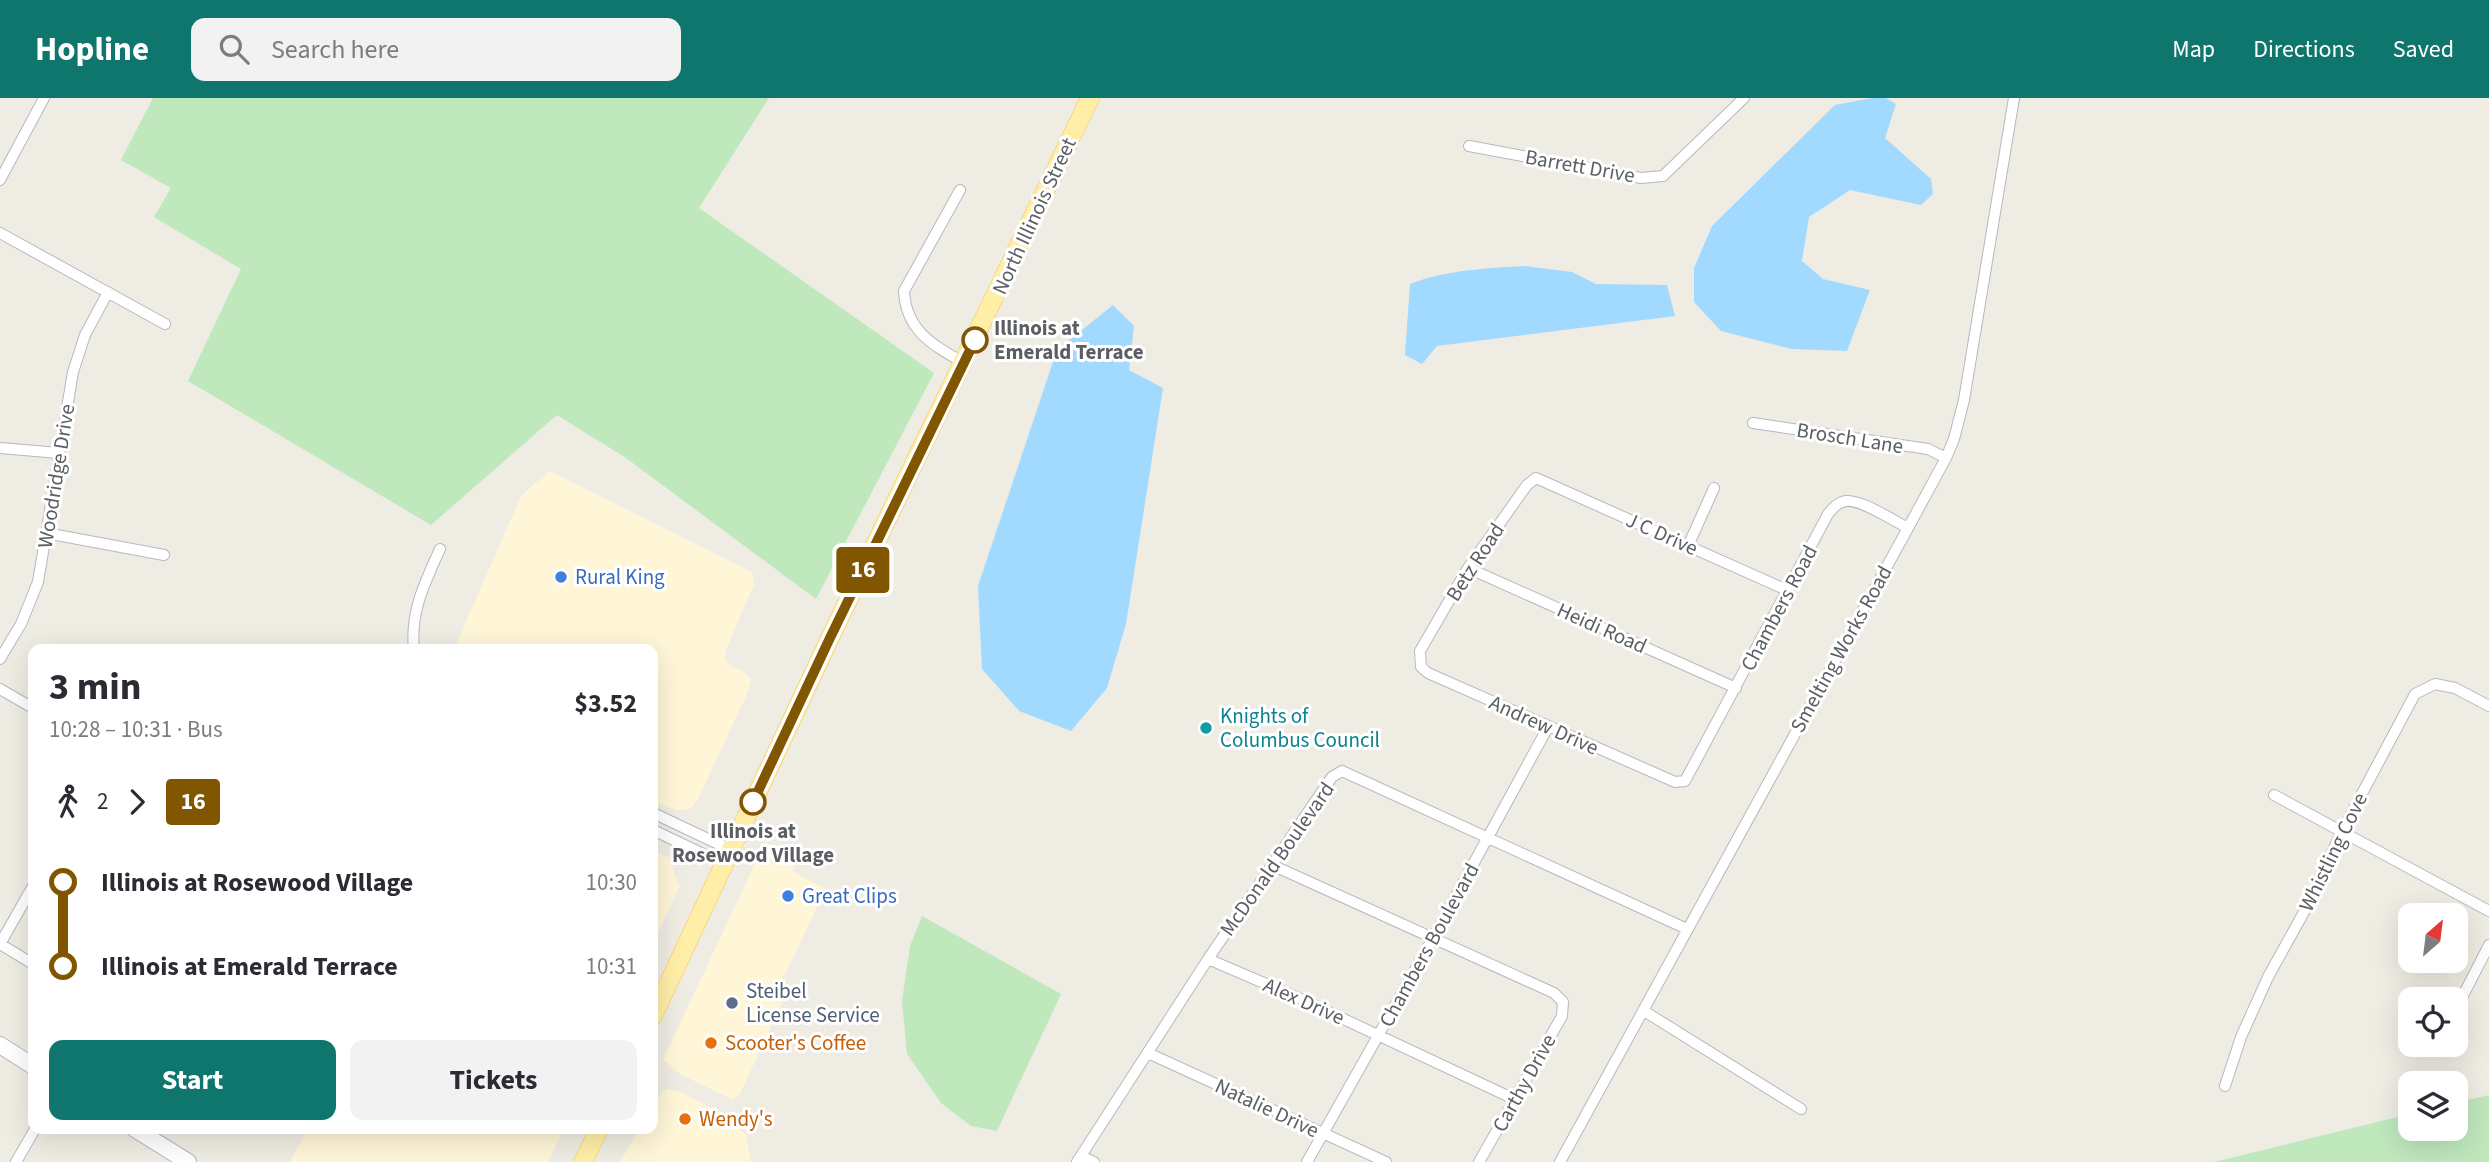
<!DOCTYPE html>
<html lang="en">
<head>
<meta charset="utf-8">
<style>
  :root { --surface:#fff; --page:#f2f2f3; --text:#2b2b33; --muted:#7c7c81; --accent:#0f766e }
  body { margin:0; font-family:"Source Sans 3",sans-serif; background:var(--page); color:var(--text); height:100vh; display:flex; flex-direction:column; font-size:26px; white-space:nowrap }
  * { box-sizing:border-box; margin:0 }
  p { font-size:23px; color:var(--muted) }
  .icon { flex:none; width:38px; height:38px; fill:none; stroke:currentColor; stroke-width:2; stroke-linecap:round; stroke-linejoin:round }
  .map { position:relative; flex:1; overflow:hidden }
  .details { position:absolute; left:28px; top:546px; width:630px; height:490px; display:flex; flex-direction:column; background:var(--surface); border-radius:14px; box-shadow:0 7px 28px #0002 }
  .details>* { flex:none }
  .badge { padding:0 14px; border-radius:5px; font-size:24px; line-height:46px }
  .needle { width:46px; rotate:28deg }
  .controls { position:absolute; left:2398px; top:805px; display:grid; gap:14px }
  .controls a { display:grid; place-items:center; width:70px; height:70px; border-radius:14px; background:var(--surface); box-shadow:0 7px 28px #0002; font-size:35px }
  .map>.badge { position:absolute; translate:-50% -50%; box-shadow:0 0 0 4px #fff }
  .legs { display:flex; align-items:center; gap:10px; height:77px; padding:0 21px; font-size:23px }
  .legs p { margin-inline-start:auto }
  .overview { display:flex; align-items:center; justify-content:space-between; height:119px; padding:0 21px }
  h1 { font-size:38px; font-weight:700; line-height:52px }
  .action { display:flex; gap:14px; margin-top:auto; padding:14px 21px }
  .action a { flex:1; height:80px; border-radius:14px; background:var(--accent); color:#fff; font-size:28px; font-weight:700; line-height:80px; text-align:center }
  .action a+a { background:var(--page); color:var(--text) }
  ul { padding:0 21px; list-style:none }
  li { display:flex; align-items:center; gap:24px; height:84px; font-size:26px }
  li i { display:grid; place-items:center; width:10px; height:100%; margin:0 9px; background:currentColor }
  li i::after { content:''; width:18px; height:18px; margin:-9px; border:5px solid; border-radius:50%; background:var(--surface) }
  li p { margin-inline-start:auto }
  li:first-child i { background:linear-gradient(#0000 50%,currentColor 0) }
  li:last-child i { background:linear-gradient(currentColor 50%,#0000 0) }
  header { display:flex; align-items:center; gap:42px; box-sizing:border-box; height:98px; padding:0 35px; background:var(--accent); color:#fff }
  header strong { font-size:33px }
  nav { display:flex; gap:38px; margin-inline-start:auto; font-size:24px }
  .search { width:490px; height:63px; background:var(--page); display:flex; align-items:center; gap:18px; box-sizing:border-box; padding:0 24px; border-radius:14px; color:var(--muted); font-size:26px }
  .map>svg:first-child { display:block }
</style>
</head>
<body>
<header>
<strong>Hopline</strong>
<div class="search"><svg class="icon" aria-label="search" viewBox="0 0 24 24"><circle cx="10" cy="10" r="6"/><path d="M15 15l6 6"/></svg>Search here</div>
<nav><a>Map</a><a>Directions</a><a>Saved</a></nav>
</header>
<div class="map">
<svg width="2489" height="1064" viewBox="0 0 2489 1064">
  <rect width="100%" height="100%" fill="#efece3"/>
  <path fill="#fff5d7" d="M549,373L752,474L754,486L726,552L725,561L733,569L742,572L751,582L747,596L698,701L690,711L677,712L653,704V551H459L455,549L521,398Z
    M765,744L798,762L792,773L826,791L781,884L789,889L740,996L733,1002L680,976L663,962Z
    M653,752L670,760L679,789L653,846Z
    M667,991L678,993L728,1019L746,1037L751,1064H620L639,1031H653V1004Z
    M307,1031H564L548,1064H290Z"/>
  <path fill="#bfe8bd" d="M153,0H769L699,110L934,275L816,501L626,360L557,317L431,427L188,283L241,171L154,119L171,90L121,62Z
    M922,818L1061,896L997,1033L971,1028L941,1005L907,956L902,903L910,848Z
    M2489,997V1064H2214L2410,1016V1031H2455V1005Z"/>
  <path fill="#a2d9ff" d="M1872,0H1886L1896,6L1885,40L1931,81L1933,96L1921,107L1850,92L1809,119L1802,163L1823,181L1870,192L1847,253L1792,251L1721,233L1694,204V170L1712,128L1835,7Z
    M1525,168L1572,174L1596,186L1667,187L1675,218L1437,248L1422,266L1405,257L1410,186C1446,172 1487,170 1525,168Z
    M1113,207L1134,228L1129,272L1163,290L1126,526L1107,590L1071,633L1019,613L982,571L978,488L1057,252Z"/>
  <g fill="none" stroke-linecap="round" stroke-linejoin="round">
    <g stroke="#b5b9be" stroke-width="12">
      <path id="street" d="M1469,48L1641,80L1663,78L1744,0
        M0,82L44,0
        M960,92L904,193C906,233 933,247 964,265
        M0,135L165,226
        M1753,325L1928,351L1946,360
        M0,350L59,355
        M46,435L164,457
        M1688,448L1714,390
        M1468,470L1736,590
        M1789,493L1536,380L1527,387L1468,470L1420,553L1421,569L1428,575L1675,684L1685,683L1828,416C1833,410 1838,404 1846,403C1861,401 1894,423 1908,430
        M414,551C410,514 425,484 440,451
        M0,561L21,526L38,484L73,274L85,237L108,194
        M0,591L33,610
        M2274,697L2489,813
        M653,715L731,752
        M653,732L724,766
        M1272,767L1554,895L1563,904L1562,918L1479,1064
        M0,846L33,788
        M0,846L33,866
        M1208,861L1301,901L1514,1001
        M1644,913L1801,1011
        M2455,913L2489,847
        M1148,955L1386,1064
        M2225,988L2241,939L2268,879L2304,814L2342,733L2415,596L2435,586L2455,590L2489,608
        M1081,1058L1094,1064
        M16,1064L35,1031
        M1077,1064L1208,861L1332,679L1342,673L1687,831
        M1307,1064L1433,840L1548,629
        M1560,1064L1908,430L1946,360L1954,341L1964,302L2014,0"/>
    </g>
    <g stroke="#b6bac0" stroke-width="18">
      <path id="secondary" d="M0,947L33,968
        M135,1031L188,1064"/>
    </g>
    <g stroke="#f9c551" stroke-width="19">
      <path id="primary" d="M653,918L829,542L1090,0
        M583,1064L599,1031"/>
    </g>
    <use href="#street" stroke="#fff" stroke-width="10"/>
    <use href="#secondary" stroke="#fff" stroke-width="16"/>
    <use href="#primary" stroke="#ffeea7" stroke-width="18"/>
  </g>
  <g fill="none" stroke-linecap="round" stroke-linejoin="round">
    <g stroke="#fff" stroke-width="16">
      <path id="line-1" d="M753,704L829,542L975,242"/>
    </g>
    <use href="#line-1" stroke="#815601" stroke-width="10"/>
  </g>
  <g fill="#fff" stroke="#815601" stroke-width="3.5">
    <circle cx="975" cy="242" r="12"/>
    <circle cx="753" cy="704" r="12"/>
  </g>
  <g fill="#3f7fe0" stroke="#fff" stroke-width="2.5">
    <circle cx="561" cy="479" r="7"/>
    <circle cx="788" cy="798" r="7"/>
  </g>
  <circle fill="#0f9aa8" stroke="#fff" stroke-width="2.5" cx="1206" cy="630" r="7"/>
  <circle fill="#5c6f8a" stroke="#fff" stroke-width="2.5" cx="732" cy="905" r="7"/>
  <g fill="#e8710a" stroke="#fff" stroke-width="2.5">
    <circle cx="711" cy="945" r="7"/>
    <circle cx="685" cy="1021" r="7"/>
  </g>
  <g text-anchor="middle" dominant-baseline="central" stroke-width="6" stroke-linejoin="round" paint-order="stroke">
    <g font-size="21" fill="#5b5f64" stroke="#fff">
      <text transform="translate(1580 68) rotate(10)">Barrett Drive</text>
      <text transform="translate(1034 118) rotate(-65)">North Illinois Street</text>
      <text transform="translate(1850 340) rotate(9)">Brosch Lane</text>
      <text transform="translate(56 378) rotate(-81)">Woodridge Drive</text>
      <text transform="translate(1662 436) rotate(24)">J C Drive</text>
      <text transform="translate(1475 464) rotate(-57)">Betz Road</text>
      <text transform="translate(1779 510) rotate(-62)">Chambers Road</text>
      <text transform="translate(1602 530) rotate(24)">Heidi Road</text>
      <text transform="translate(1841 551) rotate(-61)">Smelting Works Road</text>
      <text transform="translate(1544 627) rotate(24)">Andrew Drive</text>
      <text transform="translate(2333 754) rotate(-64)">Whistling Cove</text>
      <text transform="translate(1277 761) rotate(-55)">McDonald Boulevard</text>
      <text transform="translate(1429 847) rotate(-61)">Chambers Boulevard</text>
      <text transform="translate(1304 903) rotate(24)">Alex Drive</text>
      <text transform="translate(1524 985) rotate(-61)">Carthy Drive</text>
      <text transform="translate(1267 1010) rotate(25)">Natalie Drive</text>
    </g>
    <g font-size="21" font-weight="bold" fill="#5b5f64" stroke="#fff" text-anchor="start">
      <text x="994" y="230">Illinois at<tspan x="994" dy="24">Emerald Terrace</tspan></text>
      <text x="753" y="733" text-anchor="middle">Illinois at<tspan x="753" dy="24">Rosewood Village</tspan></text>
    </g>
    <g font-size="21" fill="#366cbe" stroke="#fff" text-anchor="start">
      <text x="575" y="479">Rural King</text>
      <text x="802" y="798">Great Clips</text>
    </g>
    <g font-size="21" fill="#0d838f" stroke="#fff" text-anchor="start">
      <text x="1220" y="618">Knights of<tspan x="1220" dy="24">Columbus Council</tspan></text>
    </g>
    <g font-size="21" fill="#4e5e75" stroke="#fff" text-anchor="start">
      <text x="746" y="893">Steibel<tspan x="746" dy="24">License Service</tspan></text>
    </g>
    <g font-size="21" fill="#c56008" stroke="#fff" text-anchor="start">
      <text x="725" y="945">Scooter's Coffee</text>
      <text x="699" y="1021">Wendy's</text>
    </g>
  </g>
</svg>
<div class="controls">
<a><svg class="needle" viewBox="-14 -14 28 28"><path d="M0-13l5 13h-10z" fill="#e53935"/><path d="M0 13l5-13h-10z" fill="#7c7c81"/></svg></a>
<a><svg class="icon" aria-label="locate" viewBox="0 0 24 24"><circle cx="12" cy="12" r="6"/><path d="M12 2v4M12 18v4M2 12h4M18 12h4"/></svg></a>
<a><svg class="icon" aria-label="layers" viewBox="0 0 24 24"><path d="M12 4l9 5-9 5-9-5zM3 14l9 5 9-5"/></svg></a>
</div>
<b class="badge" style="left:863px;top:472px;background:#815601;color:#fff">16</b>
<section class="details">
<div class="overview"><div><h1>3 min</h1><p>10:28 – 10:31 · Bus</p></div><b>$3.52</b></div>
<div class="legs"><svg class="icon" aria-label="walk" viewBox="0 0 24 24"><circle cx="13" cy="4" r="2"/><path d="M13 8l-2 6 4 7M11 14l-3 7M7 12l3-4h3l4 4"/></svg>2<svg class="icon" aria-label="forward" viewBox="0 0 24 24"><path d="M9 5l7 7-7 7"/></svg><b class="badge" style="background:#815601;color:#fff">16</b></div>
<ul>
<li><i style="color:#815601"></i><b>Illinois at Rosewood Village</b><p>10:30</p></li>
<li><i style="color:#815601"></i><b>Illinois at Emerald Terrace</b><p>10:31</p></li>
</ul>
<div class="action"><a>Start</a><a>Tickets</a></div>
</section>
</div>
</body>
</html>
